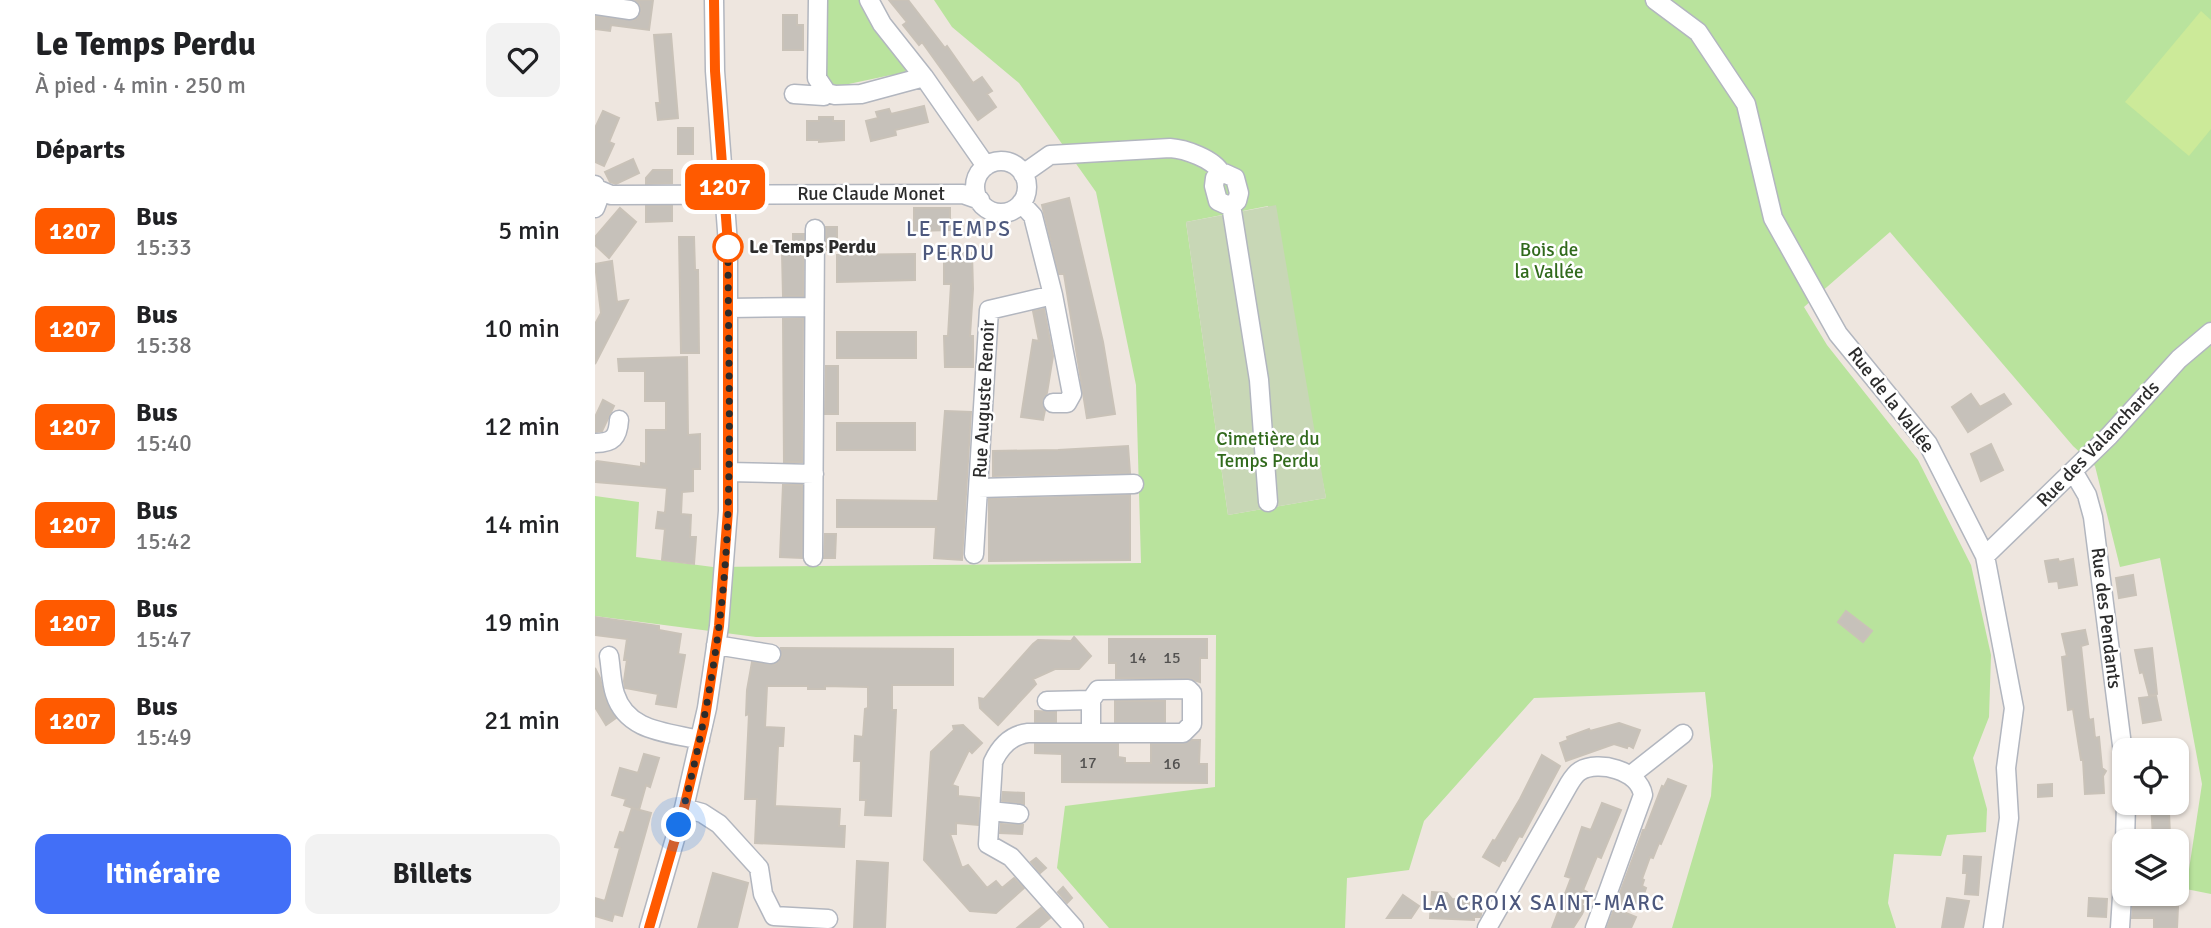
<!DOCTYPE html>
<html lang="fr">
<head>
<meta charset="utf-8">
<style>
  :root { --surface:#fff; --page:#f2f2f2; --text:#202124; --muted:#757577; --accent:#426ff7 }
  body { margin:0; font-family:Signika,sans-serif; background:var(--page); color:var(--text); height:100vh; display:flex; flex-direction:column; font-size:26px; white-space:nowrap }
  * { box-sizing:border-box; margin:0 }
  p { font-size:23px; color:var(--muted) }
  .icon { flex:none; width:38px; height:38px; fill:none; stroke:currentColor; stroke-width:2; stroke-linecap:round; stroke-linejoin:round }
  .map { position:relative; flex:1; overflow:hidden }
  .panel { display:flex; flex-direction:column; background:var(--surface); width:595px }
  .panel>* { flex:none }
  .badge { padding:0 14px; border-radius:10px; font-size:24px; line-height:46px }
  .fabs { position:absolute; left:1517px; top:738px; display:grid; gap:14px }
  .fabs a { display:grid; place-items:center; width:77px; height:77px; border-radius:14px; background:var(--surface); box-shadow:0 2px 5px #0004; font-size:35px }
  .you { position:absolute; width:35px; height:35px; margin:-18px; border:5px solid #fff; border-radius:50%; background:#1a73e8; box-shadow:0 0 0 10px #1a73e833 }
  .map>.badge { position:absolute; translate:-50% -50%; box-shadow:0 0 0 4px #fff }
  h2 { padding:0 35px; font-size:26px; line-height:63px }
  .round { display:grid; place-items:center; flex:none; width:74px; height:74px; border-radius:14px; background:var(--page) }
  .head { display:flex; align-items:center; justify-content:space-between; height:119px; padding:0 35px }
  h1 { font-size:33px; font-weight:700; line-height:52px }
  .action { display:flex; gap:14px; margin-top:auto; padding:14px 35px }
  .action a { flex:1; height:80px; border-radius:14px; background:var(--accent); color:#fff; font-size:28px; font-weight:700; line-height:80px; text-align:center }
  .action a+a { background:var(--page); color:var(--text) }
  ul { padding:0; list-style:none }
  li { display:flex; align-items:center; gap:21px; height:98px; padding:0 35px }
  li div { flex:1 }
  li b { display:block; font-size:26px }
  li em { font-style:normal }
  li .badge { min-width:77px; font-weight:700; text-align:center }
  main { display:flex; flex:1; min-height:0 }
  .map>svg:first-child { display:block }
</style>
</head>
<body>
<main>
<section class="panel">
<div class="head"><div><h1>Le Temps Perdu</h1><p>À pied · 4 min · 250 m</p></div><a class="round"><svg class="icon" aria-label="heart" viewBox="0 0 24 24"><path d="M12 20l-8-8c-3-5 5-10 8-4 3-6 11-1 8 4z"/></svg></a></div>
<h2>Départs</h2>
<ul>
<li><span class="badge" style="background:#ff5a00;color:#fff">1207</span><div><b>Bus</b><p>15:33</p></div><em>5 min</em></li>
<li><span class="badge" style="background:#ff5a00;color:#fff">1207</span><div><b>Bus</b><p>15:38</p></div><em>10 min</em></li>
<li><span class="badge" style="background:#ff5a00;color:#fff">1207</span><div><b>Bus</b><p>15:40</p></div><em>12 min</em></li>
<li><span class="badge" style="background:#ff5a00;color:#fff">1207</span><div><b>Bus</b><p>15:42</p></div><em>14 min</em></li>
<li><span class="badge" style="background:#ff5a00;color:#fff">1207</span><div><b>Bus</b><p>15:47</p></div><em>19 min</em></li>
<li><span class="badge" style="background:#ff5a00;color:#fff">1207</span><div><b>Bus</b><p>15:49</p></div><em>21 min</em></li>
</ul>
<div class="action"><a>Itinéraire</a><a>Billets</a></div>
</section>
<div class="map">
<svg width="1616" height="928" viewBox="0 0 1616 928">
  <rect width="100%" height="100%" fill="#eee6df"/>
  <path fill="#b9e39d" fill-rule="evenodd" d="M228,0H268L265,5L296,50H301L313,65L309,75L302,78L296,75L249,85L246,90L237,87L229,73L232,70V11L227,6Z
    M339,0H1616V894L1591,889L1607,784L1565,558L1525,567L1500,466L1478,446L1295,232L1209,307L1232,345L1323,460L1376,565L1396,655L1394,717L1378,758L1392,809L1391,832L1352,835L1346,856L1299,854L1293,903L1301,928H1077L1116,796L1118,766L1110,692L939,698L829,821L814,870L752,878L750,928H514L462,868L470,806L620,787L621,635L161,637L0,616V496L44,502L41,557L118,567L546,563L541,385L501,192L424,83L357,27ZM673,206L731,498L633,515L591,222Z"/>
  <path fill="#c8d7b6" d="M681,205L731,498L633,515L591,222Z"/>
  <path fill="#ccea99" d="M1606,11L1616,20V129L1594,156L1530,102Z"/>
  <path fill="#c6c1ba" stroke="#c9c2b8" stroke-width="2" d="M40,0H58L54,30L16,25L15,31L0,29V16L40,20L46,11L45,5Z
    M294,0H313L350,48L352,46L378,83L387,77L397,91L392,94L401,107L383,120L327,42L324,45L308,25L312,22Z
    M188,15H202V25H208V50H188Z
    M76,34L83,118L63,120L61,103H65L59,35Z
    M329,106L333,122L300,130L301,135L276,141L271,121L283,118L281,112L294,109L296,114Z
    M8,111L24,118L14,142L19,144L9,166L0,162V128Z
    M224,117H238V121H249V140L224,142V140H212V121H224Z
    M83,128H98V154H83Z
    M38,159L44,173L21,184L15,182L10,172Z
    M58,170H77V183L51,184V178Z
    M474,198L508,342L520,414L492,418L469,274H464L447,205Z
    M51,206H77V221L51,222Z
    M25,208L41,222L14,258L0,245V237Z
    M319,208H355V230L319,231Z
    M231,227H242V250H231Z
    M198,234H209L208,296H188L187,253H198Z
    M84,237H99L100,270H103L104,353H86Z
    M349,253H377L378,289L375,336H378V367H350L349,336H353L356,284H349Z
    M320,254V280L242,282V255Z
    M17,261L22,302L33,300L0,364V324L6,313L0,264Z
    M449,309L458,356L452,393L447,402L450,410L448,420L426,417L438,340L444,341L438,311Z
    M208,318L207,462H189L188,319Z
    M242,332H321V358H242Z
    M92,357L93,435L105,434V469H98V491L87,492L86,514L96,515L95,537H101L99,564L67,560L70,529L61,528L63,512L70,513L72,488L0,482V463L2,461L46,467V463L51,464V430H71V401H50V371H24L23,359Z
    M231,366H243V414H230Z
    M1376,394L1385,407L1409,394L1416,404L1373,432L1357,407Z
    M8,400L19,406L7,431L0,432V417Z
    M350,411L376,412L367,560L339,558L341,527H242V500L343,501Z
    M242,423H320V450H242Z
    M1396,444L1408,470L1386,481L1376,454Z
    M533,446L535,473L398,476V451L463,450Z
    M188,485H207V558L185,557Z
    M535,495V560L394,561V499Z
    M230,534H241L240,558H229Z
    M1463,559L1464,562L1478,559L1482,585L1464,588L1463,581L1454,582L1450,561Z
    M1538,575L1541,595L1524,598L1521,578Z
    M1251,611L1277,631L1268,642L1243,622Z
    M0,617L64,626V630L86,634L83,654L90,655L81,707L61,704L63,694L30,688L29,681L32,660H29L32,639L0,635Z
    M1490,630L1493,644L1486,646L1494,720L1498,719L1500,738L1504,737L1507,768L1511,771L1508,776L1509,793L1490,794L1488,760H1486L1478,709L1473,710L1467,657L1472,656L1467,634Z
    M479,637L496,656L484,669H460L438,679L441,684L403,725L385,708L384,698L389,699L438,644L443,640L476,641Z
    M514,639H612V658H605V682L593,678H521V663H514Z
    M186,648L358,649V685H297V710H301L296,816L270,815L271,800H265L266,761H259L260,736L268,737L270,709L273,708V687L230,686V689H213V686H172L170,727L189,728L188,746H183L180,806L245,809L244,826H250L249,847L160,843L162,799H150L154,714L151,715L152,690L157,662L181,664L187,656Z
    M1557,648L1562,694L1554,695L1548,672L1545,673L1540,650Z
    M0,668L5,678L10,699L21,718L11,725L0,707Z
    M1561,696L1566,720L1548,723L1544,698Z
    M520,701H570V722H520Z
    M440,711L461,712V722H440Z
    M1024,723L1045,730L1038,748L1033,745L1032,748L1019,744L971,761L965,743L973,740L972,737L994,729L995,731Z
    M368,725L387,743L377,753L374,750L357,785L363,787V796L384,798L383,825L361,823V834H355L367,868L373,865L392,888L401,881L407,888L419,878L429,888L401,913L375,911L329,860L336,752L359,730L358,726Z
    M597,740H605L604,764H612V783L467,782V754L440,753V744H523V757L530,758V763H556V744H588Z
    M49,754L64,758L55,787L51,785L44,810L29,805L31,799L17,795L25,768L43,773Z
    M947,755L965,766L927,837L924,836L910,861L907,860L904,866L888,857L898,840L900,841L925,799Z
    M1073,779L1091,786L1066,844L1064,843L1058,858L1055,857L1047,879L1049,880L1047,886L1051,888L1047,900L1026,911L1041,917L1036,928H1012L1046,836L1048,830H1050L1067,786L1069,787Z
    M1457,784V796L1443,797V785Z
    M408,792L429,793V804L407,801Z
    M1007,803L1026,810L1006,858L1002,856L988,890L992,892L987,905L990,907L987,914L978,928H957L976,878L970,876L987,827L996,830Z
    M1556,803H1570L1571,812H1574L1575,836L1558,837Z
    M37,808L56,813L27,916L19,914L17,921L0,916V898L10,901L25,848L20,847L25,832L29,833Z
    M406,824L428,825L427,834L405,833Z
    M1369,856L1386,857L1383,895L1370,894L1372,873H1368Z
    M441,858L451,868L445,873L436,862Z
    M262,861L293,863L290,928H259Z
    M118,873L153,883L142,928H103Z
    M468,887L477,898L472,903L463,892Z
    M837,892L852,893L857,899L887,900L886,915L885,917H879V920L835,918Z
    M1539,894H1560V905L1583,907L1582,928H1559V918H1537Z
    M808,895L824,906L816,918H792Z
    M1352,898L1374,901L1368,928H1347Z
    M1494,898L1512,899L1511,917L1493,916Z
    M446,908L455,918L443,928H422Z"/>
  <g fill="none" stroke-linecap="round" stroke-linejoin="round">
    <g stroke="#b2b6bf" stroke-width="21">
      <path id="minor" d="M223,0L222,78L232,93L240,95L266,94L329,77
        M274,0L287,24L329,77L391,166
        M1060,0L1103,32L1151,104L1178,218L1243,334L1333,444L1390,556L1419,708L1411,768L1414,818L1398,928
        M0,5L35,10
        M199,94L229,96L232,93
        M380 187a26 26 0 1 1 52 0a26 26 0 1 1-52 0Z
        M629,173L640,178L644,193L642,201L634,206L623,201L619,186L620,178Z
        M428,174L455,155L575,148C590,149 619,159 626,173
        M0,185L3,200L0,208
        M2,189L16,195L368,194L385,200
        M636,205L664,380L673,502
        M458,295L477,394L472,403H458
        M133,308L219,307
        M0,443C18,443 23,437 24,420
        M1478,471L1492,495L1498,517L1530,769
        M133,472L219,474
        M383,488L539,484
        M379,554L394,310L458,295L438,216L426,203
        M1390,556L1514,436L1584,359L1616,332
        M218,557L220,229
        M121,645L176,654
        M14,656C16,668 16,682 20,694C32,732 72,732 105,740
        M452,701L496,700
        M1036,775L1088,734
        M89,808L107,813L124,824L164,868L168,894L179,916L233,919
        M395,811L424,814
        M1530,842L1531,803
        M54,928L89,808L112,708L124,626L133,511V244L120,71L119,0
        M479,928L416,857L393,844L398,762C405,747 416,735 433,733H588L597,724V693L593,689L503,690L496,700V732
        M892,928L974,784C977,779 980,774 985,771C1003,760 1044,770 1048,795L1000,928
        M1525,928L1530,849"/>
    </g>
    <use href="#minor" stroke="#fff" stroke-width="18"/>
  </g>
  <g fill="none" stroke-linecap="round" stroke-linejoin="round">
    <g stroke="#fff" stroke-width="16">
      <path id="line" d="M54,928L89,808L109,724L124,626L133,511V244L120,71L119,0"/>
    </g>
    <use href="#line" stroke="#ff5a00" stroke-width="10"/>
    <path stroke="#2c2c2c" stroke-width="7" stroke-dasharray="0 12.6" d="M84,825C112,722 130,616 133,510C136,422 133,333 133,244V247"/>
  </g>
  <circle fill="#fff" stroke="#ff5a00" stroke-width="3.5" cx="133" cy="247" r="14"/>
  <g text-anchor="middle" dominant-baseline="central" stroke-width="5" stroke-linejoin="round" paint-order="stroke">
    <g font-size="16" fill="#525150">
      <text x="543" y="658">14</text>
      <text x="577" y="658">15</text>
      <text x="493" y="763">17</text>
      <text x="577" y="764">16</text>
    </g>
    <g font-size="19" fill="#2c2c2c" stroke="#fff">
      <text x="276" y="194">Rue Claude Monet</text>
      <text transform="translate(389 399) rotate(-87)">Rue Auguste Renoir</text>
      <text transform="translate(1296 400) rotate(52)">Rue de la Vallée</text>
      <text transform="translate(1503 444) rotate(-46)">Rue des Valanchards</text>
      <text transform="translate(1511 618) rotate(83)">Rue des Pendants</text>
    </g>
    <g font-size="19" font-weight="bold" fill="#2c2c2c" stroke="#fff" text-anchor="start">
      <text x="154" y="247">Le Temps Perdu</text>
    </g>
    <g font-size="19" fill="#316a1c" stroke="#fff">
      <text x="954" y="250">Bois de<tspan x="954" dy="22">la Vallée</tspan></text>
      <text x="673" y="439">Cimetière du<tspan x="673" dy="22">Temps Perdu</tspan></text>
    </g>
    <g font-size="21" letter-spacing="2" fill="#4d587d" stroke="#fff">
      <text x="364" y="229">LE TEMPS<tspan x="364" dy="24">PERDU</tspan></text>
      <text x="949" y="903">LA CROIX SAINT-MARC</text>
    </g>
  </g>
</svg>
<div class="fabs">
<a><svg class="icon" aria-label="locate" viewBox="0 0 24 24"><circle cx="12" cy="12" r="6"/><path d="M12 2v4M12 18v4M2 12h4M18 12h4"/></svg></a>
<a><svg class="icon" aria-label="layers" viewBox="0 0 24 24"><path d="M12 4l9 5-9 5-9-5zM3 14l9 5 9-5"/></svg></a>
</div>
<div class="you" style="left:84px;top:825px"></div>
<b class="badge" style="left:130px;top:187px;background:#ff5a00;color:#fff">1207</b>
</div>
</main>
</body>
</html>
